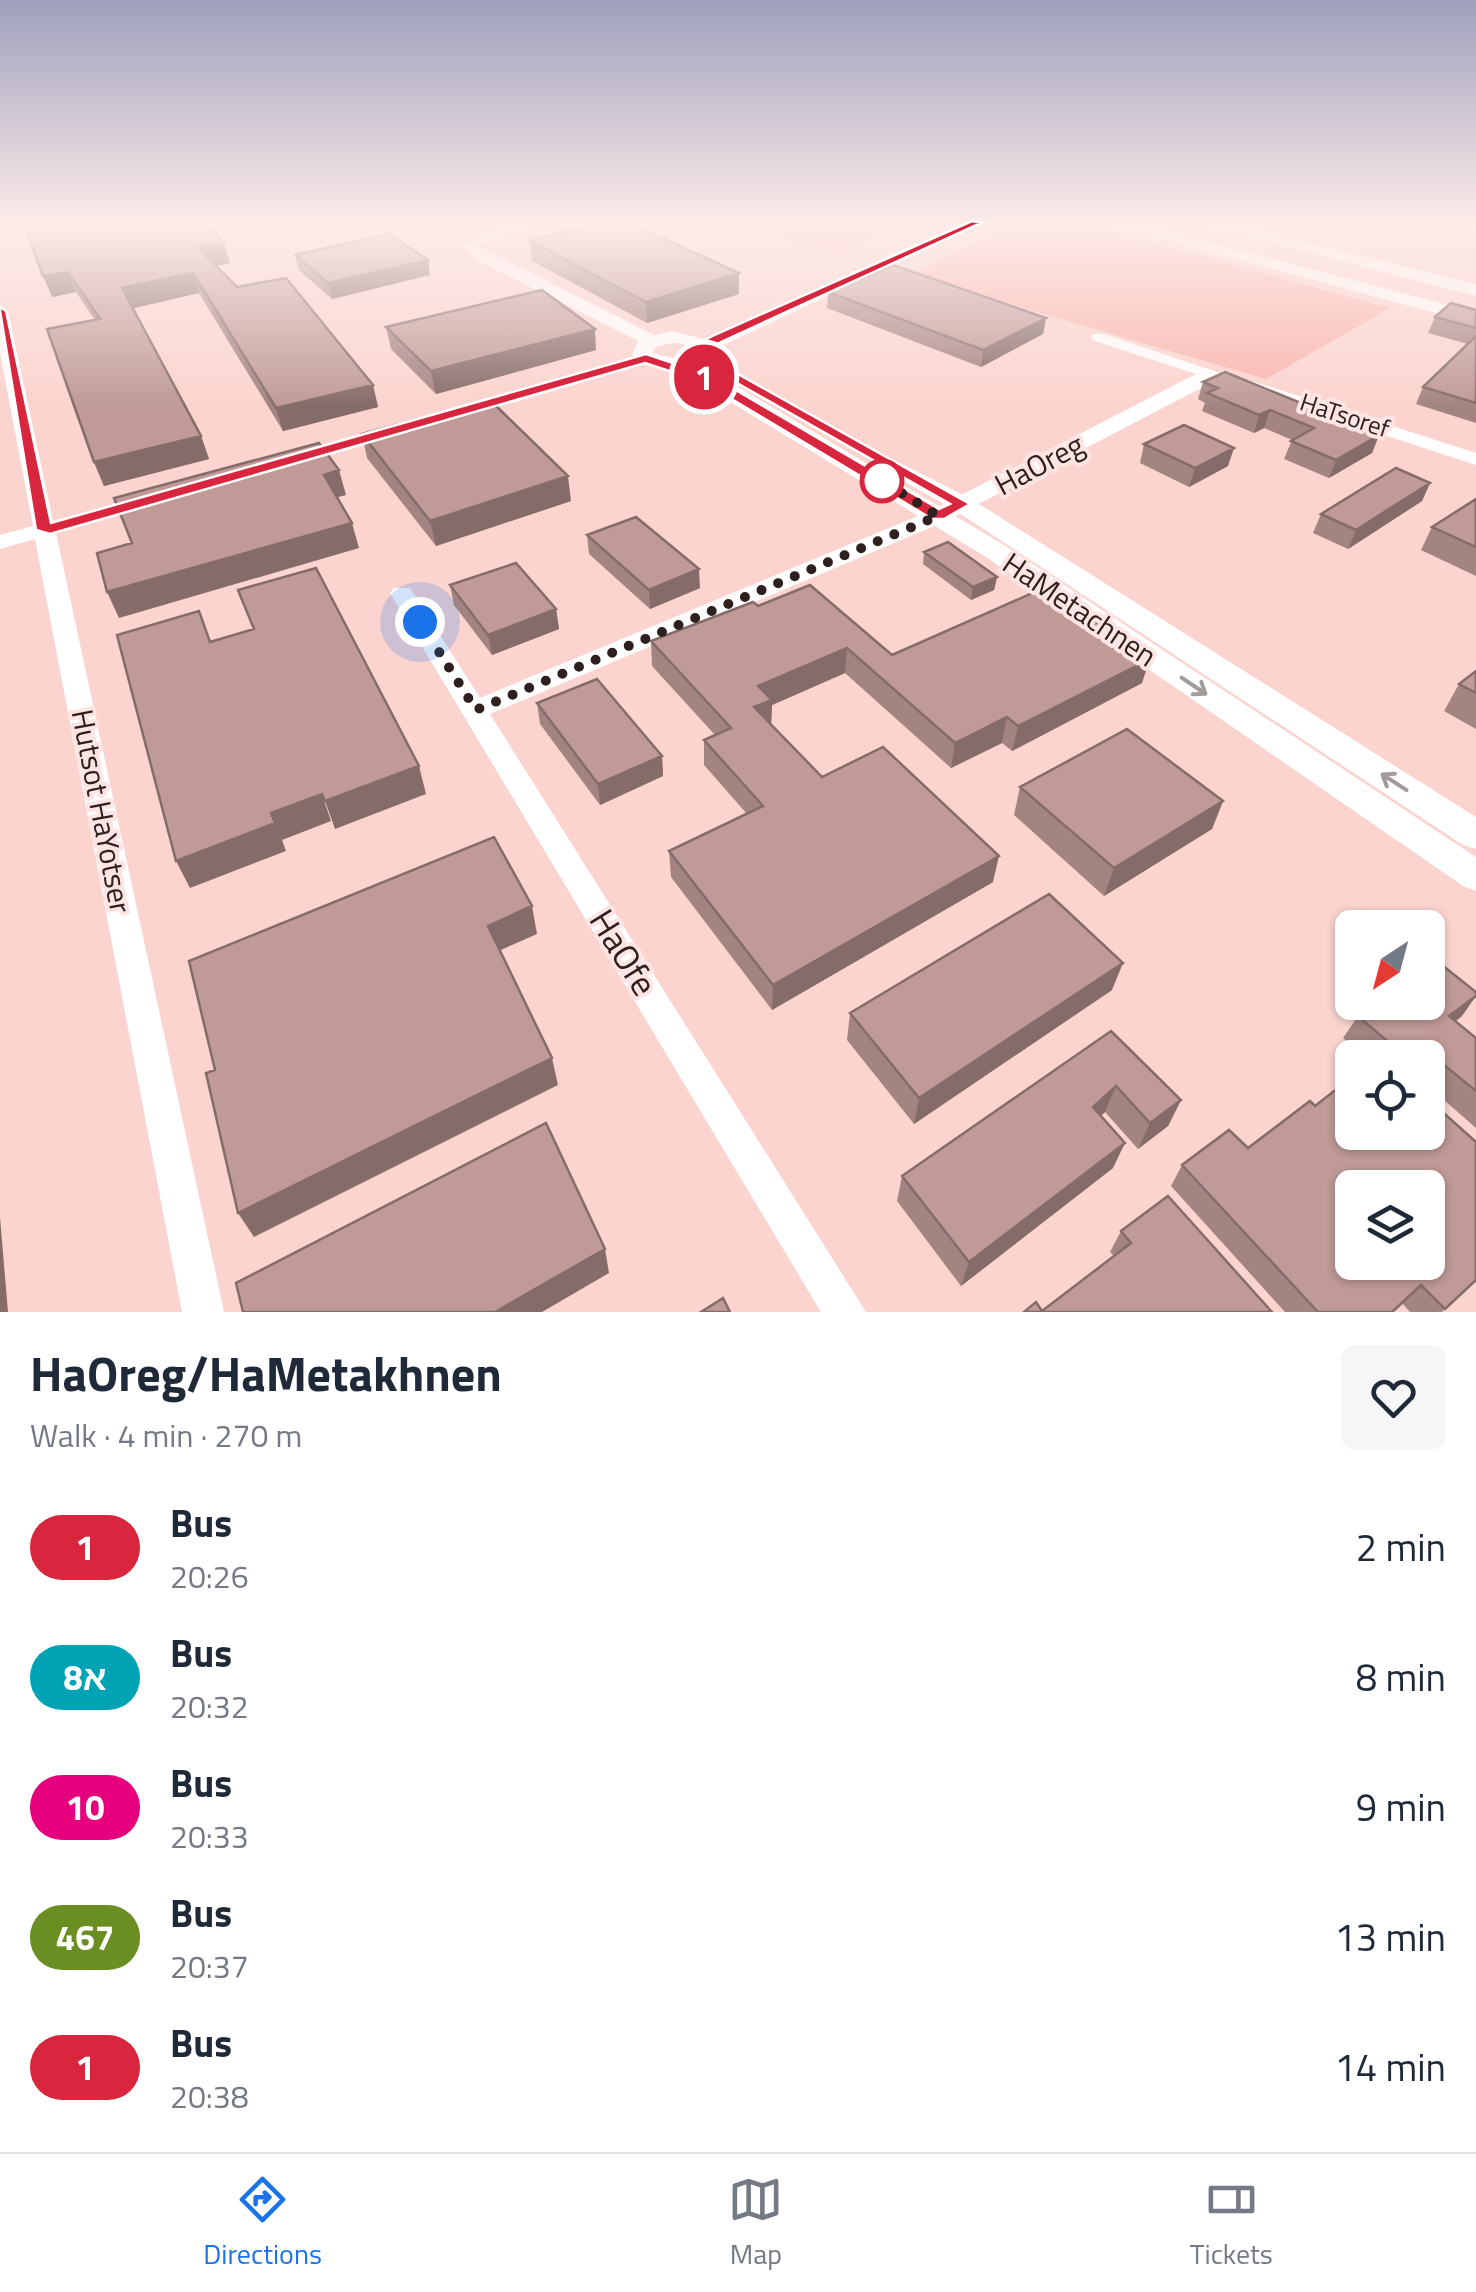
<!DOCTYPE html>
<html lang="en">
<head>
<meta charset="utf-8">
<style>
  :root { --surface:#fff; --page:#f6f6f7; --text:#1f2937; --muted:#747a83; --line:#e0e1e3; --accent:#1a73e8 }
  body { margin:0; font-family:"Titillium Web",sans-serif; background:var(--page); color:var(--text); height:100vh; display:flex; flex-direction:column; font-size:38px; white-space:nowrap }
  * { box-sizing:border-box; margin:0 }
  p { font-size:32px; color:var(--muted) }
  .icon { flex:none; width:55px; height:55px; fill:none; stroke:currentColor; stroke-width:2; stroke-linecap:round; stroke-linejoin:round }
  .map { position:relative; height:1312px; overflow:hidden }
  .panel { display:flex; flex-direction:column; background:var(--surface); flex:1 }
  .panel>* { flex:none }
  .badge { padding:0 20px; border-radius:32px; font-size:35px; line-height:65px }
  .needle { width:65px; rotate:216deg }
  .buttons { position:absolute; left:1335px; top:910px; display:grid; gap:20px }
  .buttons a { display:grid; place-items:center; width:110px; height:110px; border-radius:15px; background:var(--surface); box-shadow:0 2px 8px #0004; font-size:50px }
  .you { position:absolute; width:50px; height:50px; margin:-25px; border:8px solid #fff; border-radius:50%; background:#1a73e8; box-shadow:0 0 0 15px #1a73e833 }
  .map>.badge { position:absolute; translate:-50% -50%; box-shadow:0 0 0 5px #fff }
  .round { display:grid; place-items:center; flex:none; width:105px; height:105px; border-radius:15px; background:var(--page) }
  .summary { display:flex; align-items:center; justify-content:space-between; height:170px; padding:0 30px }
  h1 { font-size:48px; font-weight:700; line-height:75px }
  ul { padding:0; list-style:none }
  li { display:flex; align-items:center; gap:30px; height:130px; padding:0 30px }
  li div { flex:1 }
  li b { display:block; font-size:38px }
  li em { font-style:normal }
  li .badge { min-width:110px; font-weight:700; text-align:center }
  .dock { display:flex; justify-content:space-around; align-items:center; height:140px; border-top:2px solid var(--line); background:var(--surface); font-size:28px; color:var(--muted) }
  .dock a { display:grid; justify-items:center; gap:5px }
  .dock .current { color:var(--accent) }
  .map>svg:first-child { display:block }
</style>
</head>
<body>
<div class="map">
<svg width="1476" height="1312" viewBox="0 0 1476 1312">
  <rect width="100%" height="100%" fill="#fbd4cf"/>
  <path fill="#f9b6af" d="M729,223H913L833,255Z
    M1013,223H1081L1390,308L1266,379L911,275Z"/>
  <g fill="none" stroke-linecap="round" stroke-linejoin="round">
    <path fill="#fff" fill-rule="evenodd" d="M516,223H536L478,246L658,337V345H646L479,261L461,245Z
      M0,306L8,311L53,521L151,494L161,500L158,504L56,533L224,1312H182L35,539L0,549V535L33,526L0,353Z
      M1092,334H1104L1226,375L946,521L490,714L866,1312H821L390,593L394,588H410L480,698L930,511L1196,374L1092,340Z
      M646,353L652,354V362L470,415H456L454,411Z
      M1255,382L1476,453V465L1249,391V383Z
      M396,424L403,426V434L295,465L285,459L288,455Z"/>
    <path fill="#fff" fill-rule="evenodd" d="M962,223H983L713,350L710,358L694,366L733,384L1004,545L1476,857V891L1463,886L986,557L717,394L669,370L642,364L632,355L639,339L672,331L704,339ZM672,343L684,344L693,351L673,358L653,353L655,347Z
      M900,463L971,499L1476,817V849L1463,845L953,509L892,475L888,470L892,465Z"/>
    <path fill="#fff" fill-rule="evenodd" d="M1104,223H1134L1476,312V324Z
      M1197,223H1227L1476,284V296Z"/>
  </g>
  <path fill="#a48481" d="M23,223L230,263L216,266L237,287L373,385L378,407L283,431L199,293L133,308L201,436L209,459L104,486L94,462L95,320L76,292L52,297Z
    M530,241L739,273V294L647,323L532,261Z
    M295,255L430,275L332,299L299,270Z
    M828,292L1046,318L1043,334L981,367L827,308Z
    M1476,310V423L1416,404L1423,387L1468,344L1428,333L1435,317Z
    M386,327L596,350L436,394L391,349Z
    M1203,382L1379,435L1372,453L1329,478L1284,459L1292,440L1264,428L1254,433L1202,411L1205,403L1198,399Z
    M362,434L571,501L436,546L367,458Z
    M1144,444L1228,466L1189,487L1140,463Z
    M1430,483L1422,501L1348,549L1313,533L1321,514Z
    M1476,499V576L1421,550L1432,527Z
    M587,535L700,588L650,609L589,554Z
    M924,552L997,577L994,590L971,600L923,564Z
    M450,585L556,609L559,629L492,655L454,605Z
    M758,606L892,655L1142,683L1012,751L1002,743L951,768L845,673L772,705L771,725L822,777L993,882L772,1010L671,877L669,851L747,814L704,765V740L715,735L652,666L651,641Z
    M1476,671V729L1444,711L1459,684Z
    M537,703L662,756L663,776L600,805L540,724Z
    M1020,787L1223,801L1212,829L1104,896L1014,815Z
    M1112,990L914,1124L847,1040L850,1013Z
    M1364,1002H1428L1462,1016L1456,1021L1476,1038V1128L1428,1086V1058H1366L1343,1038L1358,1016L1369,1008Z
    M1111,1031L1181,1100L1168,1126L1138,1149L1105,1112L1101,1116L1113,1168L961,1286L897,1201L902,1176Z
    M1248,1148L1476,1280L1442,1312H1410L1403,1304L1394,1312H1285L1171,1186L1182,1165Z
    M1121,1231L1272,1312L1042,1311L1114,1256L1110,1252Z"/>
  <path fill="#866c69" d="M224,244L230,263L205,268L198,248Z
    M428,260L430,275L332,299L328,283Z
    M68,272L76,292L52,297L43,276Z
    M193,273L199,293L130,309L122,288Z
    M739,273V294L647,323L646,302Z
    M1046,318L1043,334L981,367L983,350Z
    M595,329L596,350L436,394L431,371Z
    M373,385L378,407L283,431L276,408Z
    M1270,410L1264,428L1254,433L1259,415Z
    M1379,435L1372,453L1329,478L1336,460Z
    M201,436L209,459L104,486L94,462Z
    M1234,448L1228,466L1189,487L1195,468Z
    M339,470L346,495L331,499L324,475Z
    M568,476L571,501L436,546L430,521Z
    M1430,483L1422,501L1348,549L1356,530Z
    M352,523L359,548L119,618L107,592Z
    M699,569L700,588L650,609L649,590Z
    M997,577L994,590L971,600L973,587Z
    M556,609L559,629L492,655L488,635Z
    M847,648L845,673L772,705L771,725L754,707L758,686Z
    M1150,659L1142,683L1012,751L1018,726Z
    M1007,717L1002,743L951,768L955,743Z
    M662,756L663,776L600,805L598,784Z
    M419,766L426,794L335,829L325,801Z
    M322,794L331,821L282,840L286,851L190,888L176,861L271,813Z
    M1223,801L1212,829L1104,896L1114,868Z
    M999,856L993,882L772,1010L773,985Z
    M532,906L537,934L494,953L488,926Z
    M1123,963L1112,990L914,1124L919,1098Z
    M1476,996L1462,1016L1433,1038L1449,1016Z
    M552,1058L558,1085L254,1237L238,1213Z
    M1443,1064L1428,1084V1076Z
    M1116,1086L1105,1112L1082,1132L1093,1107Z
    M1181,1100L1168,1126L1138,1149L1150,1123Z
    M1125,1143L1113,1168L961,1286L969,1262Z
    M0,1217L8,1312H0Z
    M605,1249L609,1273L542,1312H495Z"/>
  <path fill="#bf9a96" stroke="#866c69" stroke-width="2.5" fill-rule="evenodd" d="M23,223H209L224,244L198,248L237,287L286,278L373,385L276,408L193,273L122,288L201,436L94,462L47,329L100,319L68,272L43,276Z
    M598,223H630L739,273L646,302L530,241Z
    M389,234L428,260L328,283L295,255Z
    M893,265L1046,318L983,350L828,292Z
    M542,290L595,329L431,371L386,327Z
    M1451,303L1476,310V328L1435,317Z
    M1476,336V403L1423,387Z
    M1225,372L1379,435L1336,460L1291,441L1314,428L1270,410L1259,415L1207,393L1218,388L1203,382Z
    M490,400L568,476L430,521L362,434Z
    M1184,425L1234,448L1195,468L1144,444Z
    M319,443L339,470L324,475L352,523L107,592L97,553L132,543L114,498Z
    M1396,468L1430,483L1356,530L1321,514Z
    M1476,499V547L1432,527Z
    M636,517L699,569L649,590L587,535Z
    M948,542L997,577L973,587L924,552Z
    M516,563L556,609L488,635L450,585Z
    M316,568L419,766L325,801L322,794L271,813L275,823L176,861L117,635L199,611L210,642L254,629L238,590Z
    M810,585L892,655L1046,587L1150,659L1018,726L1007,717L955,743L847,648L758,686L772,700L754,707L822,777L883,747L999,856L773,985L669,851L763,806L704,740L731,728L651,641L753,602L758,606Z
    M1476,671V693L1459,684Z
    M597,679L662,756L598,784L537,703Z
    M1127,729L1223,801L1114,868L1020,787Z
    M494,837L532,906L488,926L552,1058L238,1213L206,1073L215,1070L189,961Z
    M1049,894L1123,963L919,1098L850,1013Z
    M1428,954L1476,992V996L1449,1016L1476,1038V1091L1443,1064L1428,1076V1058H1378L1393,1046L1358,1016L1376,1002H1428Z
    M1111,1031L1181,1100L1150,1123L1116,1086L1093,1107L1125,1143L969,1262L902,1176Z
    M1352,1077V1132H1428V1099L1476,1142V1280L1445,1309L1421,1285L1392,1312H1318L1182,1165L1229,1130L1248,1148L1310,1101L1315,1106ZM1352,1188H1428V1262H1352Z
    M546,1123L605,1249L495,1312H243L236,1283Z
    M1168,1196L1272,1312H1024L1036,1302L1042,1311L1131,1243L1121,1231Z
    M723,1298L730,1312H701Z"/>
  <defs><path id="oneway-shaft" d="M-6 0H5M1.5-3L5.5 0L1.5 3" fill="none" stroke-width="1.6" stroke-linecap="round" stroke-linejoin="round" transform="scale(2.5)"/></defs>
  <g stroke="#a19b9a">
    <use href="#oneway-shaft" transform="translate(1194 686) rotate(34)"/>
    <use href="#oneway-shaft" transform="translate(1394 782) rotate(-147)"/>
  </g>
  <linearGradient id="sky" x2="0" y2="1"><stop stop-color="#9fa0bd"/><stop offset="0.55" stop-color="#fdece9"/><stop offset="1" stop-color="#fdece9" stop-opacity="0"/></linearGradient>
  <rect width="1476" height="407" fill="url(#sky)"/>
  <path fill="#d7263d" stroke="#fff" stroke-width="2.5" d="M972,221L981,223L721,342L709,349L706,356L970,504L944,519H932L703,382L645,363L50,534L36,530L0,311V307L6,311L51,523L646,354L712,376L939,509L950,504L693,358L699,344L712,336Z"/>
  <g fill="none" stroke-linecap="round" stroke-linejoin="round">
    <path stroke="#2e201e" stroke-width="10" stroke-dasharray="0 18" d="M420,622L476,710L938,516L878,478L882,481"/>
  </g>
  <circle fill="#fff" stroke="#d7263d" stroke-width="5" cx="882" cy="481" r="20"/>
  <g text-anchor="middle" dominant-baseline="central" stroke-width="8" stroke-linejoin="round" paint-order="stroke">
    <g font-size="25" fill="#2e201e" stroke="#fee5e3">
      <text transform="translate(1345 415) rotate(18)">HaTsoref</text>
    </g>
    <g font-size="30" fill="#2e201e" stroke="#fee5e3">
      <text transform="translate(1039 464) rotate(-28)">HaOreg</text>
      <text transform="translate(1080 609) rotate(34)">HaMetachnen</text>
      <text transform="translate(102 811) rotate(79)">Hutsot HaYotser</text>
    </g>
    <g font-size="35" fill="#2e201e" stroke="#fee5e3">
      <text transform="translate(624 952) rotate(58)">HaOfe</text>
    </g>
  </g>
</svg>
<div class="buttons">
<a><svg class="needle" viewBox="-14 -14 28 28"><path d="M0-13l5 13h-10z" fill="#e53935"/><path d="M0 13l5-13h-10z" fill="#747a83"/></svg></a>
<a><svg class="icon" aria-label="locate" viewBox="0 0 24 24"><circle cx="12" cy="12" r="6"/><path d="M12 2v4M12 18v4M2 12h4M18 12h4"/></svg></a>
<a><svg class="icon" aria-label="layers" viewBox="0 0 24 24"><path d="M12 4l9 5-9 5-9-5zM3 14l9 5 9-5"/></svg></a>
</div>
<div class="you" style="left:420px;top:622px"></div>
<b class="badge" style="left:704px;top:377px;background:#d7263d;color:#fff">1</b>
</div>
<section class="panel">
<div class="summary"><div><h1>HaOreg/HaMetakhnen</h1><p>Walk · 4 min · 270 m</p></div><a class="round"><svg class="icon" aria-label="heart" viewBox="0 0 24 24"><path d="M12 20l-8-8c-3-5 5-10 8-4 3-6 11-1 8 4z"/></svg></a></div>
<ul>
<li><span class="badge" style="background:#d7263d;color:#fff">1</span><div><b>Bus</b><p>20:26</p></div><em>2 min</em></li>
<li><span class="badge" style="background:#00a3b4;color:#fff">8א</span><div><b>Bus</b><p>20:32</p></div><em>8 min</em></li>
<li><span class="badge" style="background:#e6007e;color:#fff">10</span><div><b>Bus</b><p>20:33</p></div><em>9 min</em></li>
<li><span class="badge" style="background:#6b8e23;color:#fff">467</span><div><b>Bus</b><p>20:37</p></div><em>13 min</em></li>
<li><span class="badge" style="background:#d7263d;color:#fff">1</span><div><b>Bus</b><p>20:38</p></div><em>14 min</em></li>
</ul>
</section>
<nav class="dock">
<a class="current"><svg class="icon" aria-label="directions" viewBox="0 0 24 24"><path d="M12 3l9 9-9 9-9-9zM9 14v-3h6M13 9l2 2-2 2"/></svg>Directions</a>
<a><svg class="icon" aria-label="map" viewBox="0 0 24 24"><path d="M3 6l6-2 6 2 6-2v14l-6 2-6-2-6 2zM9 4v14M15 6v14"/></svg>Map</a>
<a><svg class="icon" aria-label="tickets" viewBox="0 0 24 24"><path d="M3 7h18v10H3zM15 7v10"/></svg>Tickets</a>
</nav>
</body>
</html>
